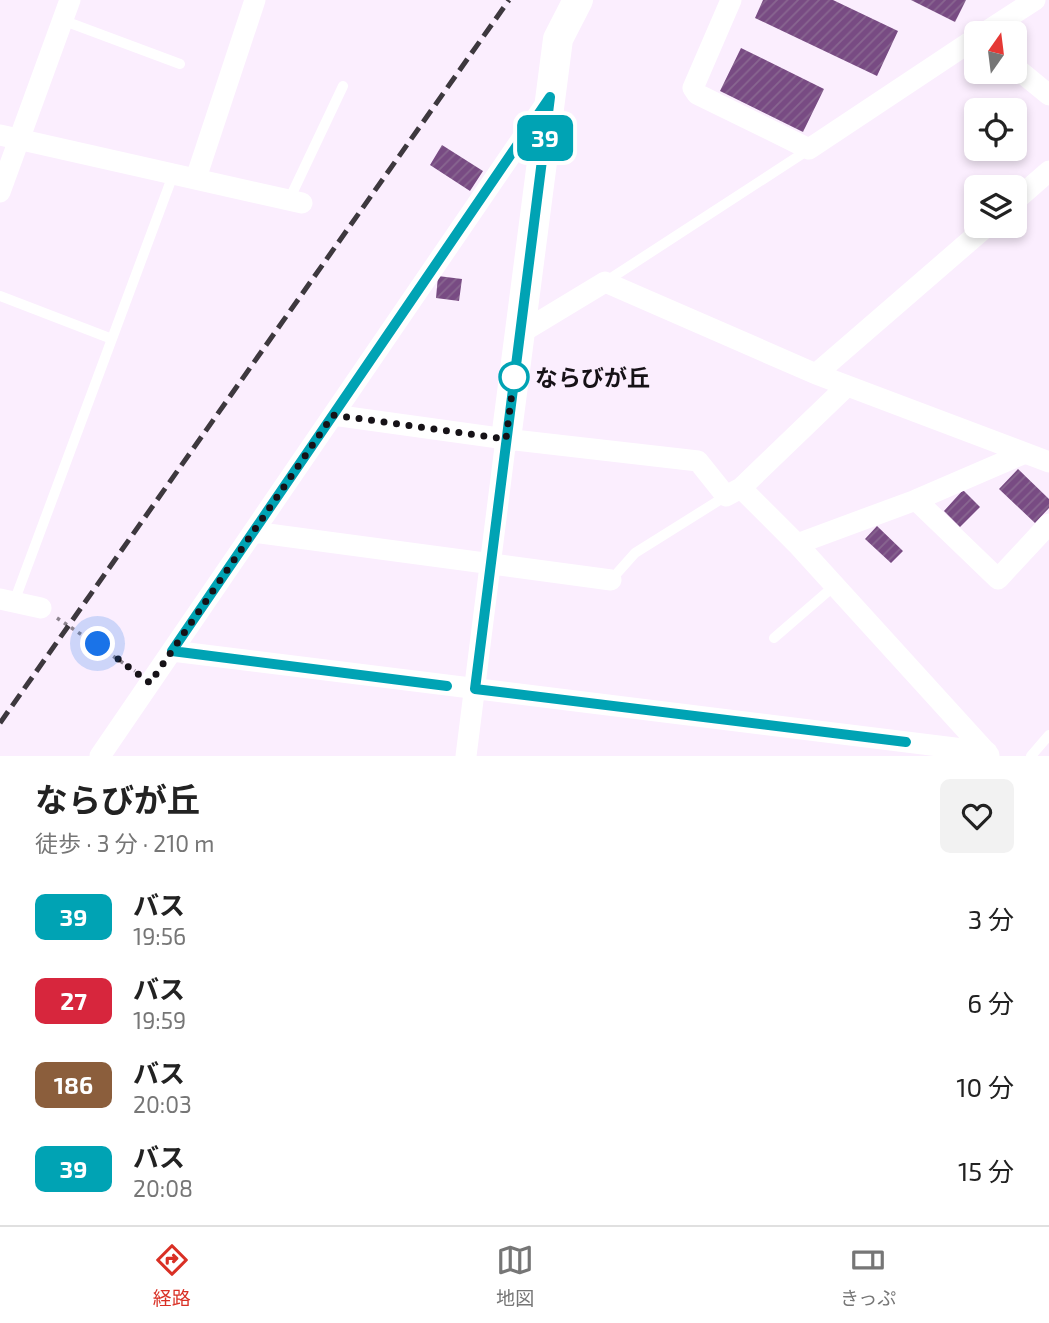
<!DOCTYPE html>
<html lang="ja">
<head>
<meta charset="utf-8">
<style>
  :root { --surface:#fff; --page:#f2f2f2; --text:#222; --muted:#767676; --line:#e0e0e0; --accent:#d93025 }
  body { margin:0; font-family:"Exo 2","Noto Sans JP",sans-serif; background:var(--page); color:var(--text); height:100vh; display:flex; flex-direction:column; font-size:26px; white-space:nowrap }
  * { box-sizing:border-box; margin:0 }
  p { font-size:23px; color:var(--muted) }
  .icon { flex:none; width:38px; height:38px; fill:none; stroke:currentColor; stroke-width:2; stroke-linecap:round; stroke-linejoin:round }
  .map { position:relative; height:756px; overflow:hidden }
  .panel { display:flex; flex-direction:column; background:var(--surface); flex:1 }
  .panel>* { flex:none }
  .badge { padding:0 14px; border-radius:10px; font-size:24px; line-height:46px }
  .needle { width:46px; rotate:14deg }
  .controls { position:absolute; left:964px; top:21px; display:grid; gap:14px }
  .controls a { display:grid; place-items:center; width:63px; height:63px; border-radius:10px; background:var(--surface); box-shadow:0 4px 10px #0003; font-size:35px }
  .you { position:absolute; width:35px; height:35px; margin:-18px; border:5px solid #fff; border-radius:50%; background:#1a73e8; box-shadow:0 0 0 10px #1a73e833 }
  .map>.badge { position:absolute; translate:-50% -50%; box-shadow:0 0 0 4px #fff }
  .round { display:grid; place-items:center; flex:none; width:74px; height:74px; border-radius:10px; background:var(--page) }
  .overview { display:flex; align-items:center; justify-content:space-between; height:119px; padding:0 35px }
  h1 { font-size:33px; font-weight:700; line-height:52px }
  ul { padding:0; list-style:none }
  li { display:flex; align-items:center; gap:21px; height:84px; padding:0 35px }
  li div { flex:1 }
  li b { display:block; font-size:26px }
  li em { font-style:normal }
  li .badge { min-width:77px; font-weight:700; text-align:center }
  .tab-bar { display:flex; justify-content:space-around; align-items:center; height:98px; border-top:2px solid var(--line); background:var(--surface); font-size:19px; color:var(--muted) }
  .tab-bar a { display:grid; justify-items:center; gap:4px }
  .tab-bar .selected { color:var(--accent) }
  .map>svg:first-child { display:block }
</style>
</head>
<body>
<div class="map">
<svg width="1049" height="756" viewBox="0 0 1049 756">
  <defs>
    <pattern id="building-hatch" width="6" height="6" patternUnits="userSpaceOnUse" patternTransform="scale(1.75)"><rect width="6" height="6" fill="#784b83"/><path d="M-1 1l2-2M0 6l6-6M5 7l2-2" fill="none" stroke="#886690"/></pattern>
  </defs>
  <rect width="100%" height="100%" fill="#fbeefe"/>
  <path fill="url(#building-hatch)" d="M763,0H833L898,31L877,76L755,18Z
    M911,0H966L955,22Z
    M741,48L824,89L803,132L720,91Z
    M442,145L483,171L470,191L430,165Z
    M438,276L462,279L459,301L436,298Z
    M1018,469L1049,499V508L1035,523L999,489Z
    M963,490L980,507L960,527L944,511Z
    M877,526L903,551L891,563L865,539Z"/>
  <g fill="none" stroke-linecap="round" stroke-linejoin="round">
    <path stroke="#8c838e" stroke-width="3.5" stroke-dasharray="3.5 5" stroke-linecap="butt" d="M57,618L135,671"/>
    <path stroke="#fff" stroke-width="10" d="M62,20L180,64
      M289,200L343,86
      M605,282L808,150
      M0,296L112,339
      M611,580L635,553L726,496
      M14,602L173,175
      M774,638L833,587
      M1031,756L1049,735"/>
    <path stroke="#fff" stroke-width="21" d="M731,0L693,88L697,94L809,149L976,38
      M984,33L1035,0
      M1015,67L1049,95
      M0,135L302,203
      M196,178L255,0
      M0,192L70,0
      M1015,201L1049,171
      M519,334L605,282L816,374L1049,462
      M816,374L987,226
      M333,415L506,439L698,461L726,496L741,488L847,386
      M741,488L797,544L989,755
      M916,500L998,579L1049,524
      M253,532L611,580
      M797,544L916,500L1025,453
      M0,599L41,608
      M172,651L987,752L986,756
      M100,756L547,102
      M466,756L506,439"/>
    <path stroke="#fff" stroke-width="30" d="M506,439L558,39L578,0"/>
    <path stroke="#3d383e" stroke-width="5" stroke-dasharray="14 7" stroke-linecap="butt" d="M0,723L509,0"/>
  </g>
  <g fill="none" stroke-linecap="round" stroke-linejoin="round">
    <g stroke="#fff" stroke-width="16">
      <path id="line" d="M447,686L172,651L550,97L475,689L906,742"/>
    </g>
    <use href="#line" stroke="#00a3b4" stroke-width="10"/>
    <path stroke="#161217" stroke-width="7" stroke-dasharray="0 12.6" d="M98,644L150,683L333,415L506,439L514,377"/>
  </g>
  <circle fill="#fff" stroke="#00a3b4" stroke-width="3.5" cx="514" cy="377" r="14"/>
  <g text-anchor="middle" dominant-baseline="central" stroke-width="7" stroke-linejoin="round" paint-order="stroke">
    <g font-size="23" font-weight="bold" fill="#161217" stroke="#fbeefe" text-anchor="start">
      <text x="535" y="377">ならびが丘</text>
    </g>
  </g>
</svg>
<div class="controls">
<a><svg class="needle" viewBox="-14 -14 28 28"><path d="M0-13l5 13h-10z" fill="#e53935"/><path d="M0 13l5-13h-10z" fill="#767676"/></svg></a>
<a><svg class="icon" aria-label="locate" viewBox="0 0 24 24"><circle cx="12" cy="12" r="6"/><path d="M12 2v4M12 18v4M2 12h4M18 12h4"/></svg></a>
<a><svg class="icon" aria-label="layers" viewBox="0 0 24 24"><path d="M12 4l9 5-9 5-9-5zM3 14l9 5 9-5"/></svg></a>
</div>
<div class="you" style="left:98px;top:644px"></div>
<b class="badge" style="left:545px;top:138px;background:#00a3b4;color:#fff">39</b>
</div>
<section class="panel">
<div class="overview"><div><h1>ならびが丘</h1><p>徒歩 · 3 分 · 210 m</p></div><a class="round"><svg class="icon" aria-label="heart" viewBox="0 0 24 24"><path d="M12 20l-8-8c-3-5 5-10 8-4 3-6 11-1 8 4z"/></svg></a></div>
<ul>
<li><span class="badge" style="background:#00a3b4;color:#fff">39</span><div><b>バス</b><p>19:56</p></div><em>3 分</em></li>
<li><span class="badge" style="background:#d7263d;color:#fff">27</span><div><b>バス</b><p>19:59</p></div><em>6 分</em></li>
<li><span class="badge" style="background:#8b5e3c;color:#fff">186</span><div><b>バス</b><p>20:03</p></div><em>10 分</em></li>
<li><span class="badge" style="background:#00a3b4;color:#fff">39</span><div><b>バス</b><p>20:08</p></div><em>15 分</em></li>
</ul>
</section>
<nav class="tab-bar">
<a class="selected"><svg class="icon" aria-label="directions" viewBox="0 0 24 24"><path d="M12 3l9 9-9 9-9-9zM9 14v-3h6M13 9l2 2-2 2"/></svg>経路</a>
<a><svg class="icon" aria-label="map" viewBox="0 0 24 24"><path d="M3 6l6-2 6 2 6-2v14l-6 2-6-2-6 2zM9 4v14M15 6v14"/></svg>地図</a>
<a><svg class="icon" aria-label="tickets" viewBox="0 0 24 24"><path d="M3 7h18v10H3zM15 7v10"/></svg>きっぷ</a>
</nav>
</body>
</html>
